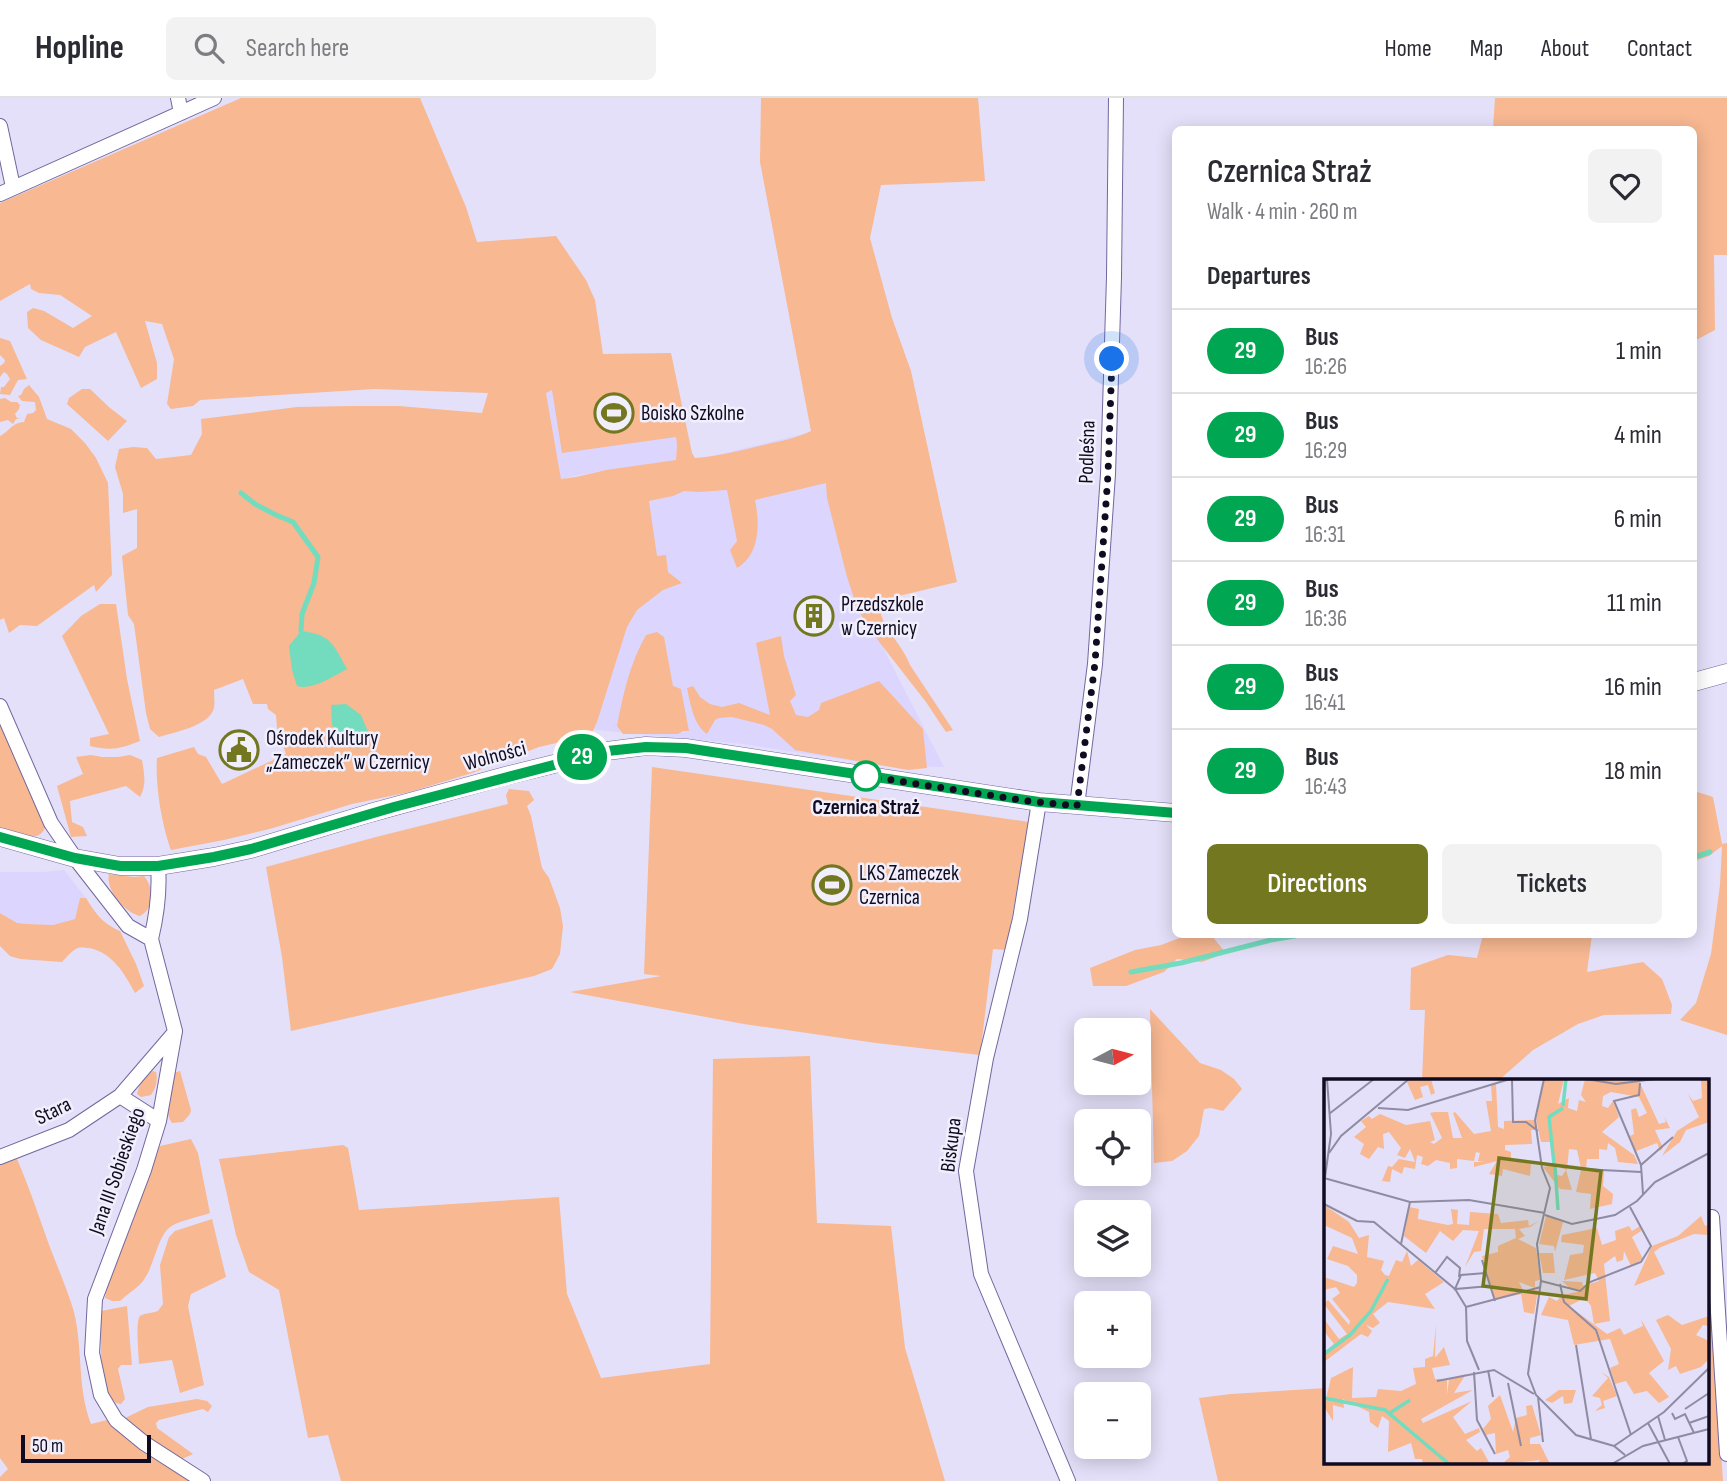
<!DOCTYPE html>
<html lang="en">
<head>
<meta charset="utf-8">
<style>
  :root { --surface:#fff; --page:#f2f2f3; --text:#2b2b33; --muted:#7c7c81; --line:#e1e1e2; --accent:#737820 }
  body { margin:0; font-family:"Sofia Sans Condensed",sans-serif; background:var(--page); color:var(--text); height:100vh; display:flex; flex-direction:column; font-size:26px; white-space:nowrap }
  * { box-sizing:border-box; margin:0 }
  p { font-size:23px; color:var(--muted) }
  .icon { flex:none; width:38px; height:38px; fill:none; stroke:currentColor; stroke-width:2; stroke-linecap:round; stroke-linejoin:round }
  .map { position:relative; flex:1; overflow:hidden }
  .drawer { position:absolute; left:1172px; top:28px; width:525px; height:812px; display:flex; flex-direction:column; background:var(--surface); border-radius:10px; box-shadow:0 4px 18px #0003 }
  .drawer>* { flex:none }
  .badge { padding:0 14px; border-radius:23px; font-size:24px; line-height:46px }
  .needle { width:46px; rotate:83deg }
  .controls { position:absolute; left:1074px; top:920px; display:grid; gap:14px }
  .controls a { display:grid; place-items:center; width:77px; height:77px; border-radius:10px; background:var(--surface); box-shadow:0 4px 18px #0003; font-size:35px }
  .scale { position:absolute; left:21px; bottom:18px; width:130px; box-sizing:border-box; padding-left:7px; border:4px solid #100b20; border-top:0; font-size:19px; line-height:24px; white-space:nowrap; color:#100b20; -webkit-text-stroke:5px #f1effc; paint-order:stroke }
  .you { position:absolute; width:35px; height:35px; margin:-18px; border:5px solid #fff; border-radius:50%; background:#1a73e8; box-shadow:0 0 0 10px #1a73e833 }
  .map>.badge { position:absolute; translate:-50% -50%; box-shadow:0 0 0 4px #fff }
  h2 { padding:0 35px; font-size:26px; line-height:63px }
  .round { display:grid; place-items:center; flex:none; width:74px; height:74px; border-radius:10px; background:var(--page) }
  .summary { display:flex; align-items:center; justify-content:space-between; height:119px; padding:0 35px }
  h1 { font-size:33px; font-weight:600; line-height:52px }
  .primary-button { display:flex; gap:14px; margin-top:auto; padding:14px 35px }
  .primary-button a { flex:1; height:80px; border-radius:10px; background:var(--accent); color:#fff; font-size:28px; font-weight:600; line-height:80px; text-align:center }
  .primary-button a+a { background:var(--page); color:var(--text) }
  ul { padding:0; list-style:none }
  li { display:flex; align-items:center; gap:21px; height:84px; padding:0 35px; border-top:2px solid var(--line) }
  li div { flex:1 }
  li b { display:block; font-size:26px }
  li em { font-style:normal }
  li .badge { min-width:77px; font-weight:700; text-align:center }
  header { display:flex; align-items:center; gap:42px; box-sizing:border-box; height:98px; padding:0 35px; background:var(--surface); border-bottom:2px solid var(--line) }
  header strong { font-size:33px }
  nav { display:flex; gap:38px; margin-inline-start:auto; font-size:24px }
  .search { width:490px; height:63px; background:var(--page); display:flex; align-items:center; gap:18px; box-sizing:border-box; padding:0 24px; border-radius:10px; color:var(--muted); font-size:26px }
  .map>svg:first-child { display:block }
</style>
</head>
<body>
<header>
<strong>Hopline</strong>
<div class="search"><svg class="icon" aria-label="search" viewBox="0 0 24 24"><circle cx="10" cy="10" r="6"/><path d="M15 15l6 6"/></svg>Search here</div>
<nav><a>Home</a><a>Map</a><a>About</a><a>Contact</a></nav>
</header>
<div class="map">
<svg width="1727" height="1383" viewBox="0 0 1727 1383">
  <rect width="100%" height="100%" fill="#e4e0f9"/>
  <path fill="#dcd6ff" d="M668,277L677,347L676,362L709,359L811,334L827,384L847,479L944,669L885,668L743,646L585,631L606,372L561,381L546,295L552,291Z
    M64,772L86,800H80L75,821L53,827L27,826L17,825L0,815V774H42Z"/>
  <path fill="#f7b892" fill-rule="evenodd" d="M241,0H420L466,109L477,144L556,138L586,182L595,202L603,256L671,255L692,355L695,360C720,358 743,352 768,346C785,342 794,341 811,333L760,64L761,0H978L985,83L881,87L870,140L892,220L911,273L957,484L878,503C881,532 901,543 910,567L953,632L946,634L926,604L880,545L864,522L857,509L847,479L827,400L826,385L755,402C760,425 760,457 737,470L730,452L737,443L727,392L699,394L684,393L673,398L649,403L657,458L666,457L668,474L682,485L663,492L637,512L627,529L597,624L591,637L539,649L472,675L410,694L352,706L273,730L224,742L171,752C162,727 155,687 157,660L194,649L198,656L206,659L222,686L286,656L277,630L276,617L268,611L267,606H253L243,581L214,592C214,598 215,604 214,610C209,628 175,634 159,639L150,631L146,615L134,526L128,517L122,458L137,450V411L123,415V396L115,369L119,351L133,349L147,350L156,361L191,357L202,336L201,321L297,309L352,308H399L482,315L488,295L374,291L200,302L193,308L171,311L167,306L174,261L162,226L145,223L157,265V281L141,290L116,234L85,249L79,259L41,242L28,230L27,214L33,210L44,213L73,230L92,218L60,197L39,195L31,191L30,186L0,203V105ZM552,292L562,355L676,339L677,347L676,362L606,372L576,379L561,381L546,295Z
    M1495,0H1727V157H1714L1715,232L1694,243V32L1493,31Z
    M0,240L10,243L27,281L18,282L10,297L0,296L1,289H4L10,281L7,276L4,274L0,279V268L4,265L5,262L0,257Z
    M29,287L39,299L47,321L71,331L85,345L96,360L108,385L112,477L96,494L94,487L37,528L20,527L9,535L4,520L0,522V338C9,334 11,325 24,324L27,316L33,315L36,312L35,304L22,303L18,298L21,297L24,291Z
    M82,291H90L110,310L127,323L108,343L67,306L69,300Z
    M5,300L11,304H17L20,307L19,311L15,316L17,320H21L16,321L13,326L8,322L0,324V301Z
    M100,506H116L127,581L140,643C120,651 111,653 90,648V640L109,636L62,538L81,518Z
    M657,534L664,539L673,588L681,591L689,633H683L678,636H623L617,628C623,596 630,565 646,537Z
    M781,538L784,558L796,597L790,603L796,617L808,619L819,612L821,605L879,583L923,631L927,670L908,672L795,652L772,631L764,627L732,619L719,620L715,622L707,636C694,628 690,605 687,590L693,588L700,599L710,606L722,609L739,605L770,617L756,545Z
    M0,620L46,726C42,749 14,734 0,730Z
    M91,657L102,659H118L130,657L142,662C144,675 147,687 140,699L126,688L70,703L72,724L83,729L87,738L71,739L57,688L83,676L76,659Z
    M652,669L1029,724L1006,852L993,851L980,957L876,945L744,926L570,894L661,878L644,876Z
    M509,691L529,693L534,702L527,708L531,718L542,770L549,780L560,810L563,828L560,856L552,871L534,878L291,933L282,859L266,769L376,739L508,706L506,697Z
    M1694,693L1713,699L1722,746L1727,745V937L1680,922L1696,905L1711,856L1720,787L1722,748L1709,758L1694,763Z
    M109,776L134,779L144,778C154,790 155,810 140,818C125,815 105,792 109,776Z
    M80,800H86C96,816 102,825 120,833L136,866L144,888L135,895C124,875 113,855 89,850C86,850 81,849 78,850C72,852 66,860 62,864L20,861L10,858L0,848V815L17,825L27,826L53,827L75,821Z
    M1190,836L1211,837L1226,855L1202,864L1177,861L1164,874L1126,888H1093L1090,870L1135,852L1161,847Z
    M1483,837H1592L1587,874L1643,864L1662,881L1672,907L1671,916L1604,917L1578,926L1533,952L1499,982H1422L1425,912H1410L1411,870L1448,857L1477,860Z
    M1150,911L1200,965L1221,972L1234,981L1242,991L1223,1013L1211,1010L1204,1011L1199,1038L1187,1053L1172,1063L1154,1065Z
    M810,958L817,1125L891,1128L905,1250L945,1383H341L328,1337L308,1340L279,1192L249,1174L236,1137L219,1061L343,1047L348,1050L359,1112L559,1099L567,1196L601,1280L710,1266L713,961Z
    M153,973L156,974C158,982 156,990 151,997L141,999L137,996C139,986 144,979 153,973Z
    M180,973L191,1012L190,1016L183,1024L172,1025C162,1012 170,990 173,975Z
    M191,1041L198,1055L210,1115C199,1119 177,1123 169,1130C158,1139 154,1167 145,1180C139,1190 128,1195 120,1203H112L105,1200L110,1172L160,1048Z
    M17,1061C30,1091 40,1122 51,1152C59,1173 68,1193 74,1214C83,1251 77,1290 91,1326L107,1322L146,1356L192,1383H0V1379L8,1371L0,1360V1067Z
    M212,1121L226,1179L191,1196L188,1208L204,1287L180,1295L172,1262L139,1266C139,1257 135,1224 140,1218C144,1215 153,1215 158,1213L163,1206L160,1167L169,1139L175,1133Z
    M1708,1153L1723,1383H1218L1199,1300L1231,1296L1326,1290V1364H1708Z
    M127,1208L132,1267H121L118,1271L125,1301L121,1306C116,1305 115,1305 112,1301C98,1285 101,1235 101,1213Z
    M197,1301L207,1303L212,1308L208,1314L203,1311L159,1322L156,1325L157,1330L193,1356L182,1361L140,1334L125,1320L148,1309Z"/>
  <path fill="#73dcbe" d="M301,533C332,537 333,546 347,571C334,578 311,593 297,588L292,572L289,548Z
    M346,606L361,617L370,639L358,651L339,637L332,627L331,607Z"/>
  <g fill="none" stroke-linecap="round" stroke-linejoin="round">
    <path stroke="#73dcbe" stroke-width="5" d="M241,395L255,406L276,417L293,424L318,459L314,485L302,516L301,533
      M1694,759L1710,754
      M1131,874L1181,865L1271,842L1306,836"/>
    <g stroke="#72679e" stroke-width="16">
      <path id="minor" d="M178,0L181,15
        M0,28L13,89
        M0,96L214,0
        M0,608L51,725L75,760L128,828L151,841L175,933L159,1023L144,1072L95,1201L92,1255L101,1297L116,1322L144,1345L203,1383
        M1039,704L1020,821L986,960L966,1073L981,1176L1068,1383
        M1077,708L1095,566L1108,376L1114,179L1116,0
        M151,841C157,816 160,793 158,768
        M120,998L175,934
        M0,1059L69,1032L120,998L159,1023
        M1712,1119L1727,1356"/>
    </g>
    <g stroke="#72679e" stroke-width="19">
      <path id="tertiary" d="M1694,584L1727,575
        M0,739L75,760L120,768H158L214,759L251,751L370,715L509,677L607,653L646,648L686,650L1039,704L1176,715"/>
    </g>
    <use href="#minor" stroke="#fff" stroke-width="14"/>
    <use href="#tertiary" stroke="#fff" stroke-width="18"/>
  </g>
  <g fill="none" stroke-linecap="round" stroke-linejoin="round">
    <g stroke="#fff" stroke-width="16">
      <path id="line" d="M0,739L75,760L120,768H158L214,759L251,751L394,709L607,653L646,649L686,650L1039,704L1176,715"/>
    </g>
    <use href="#line" stroke="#00a651" stroke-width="10"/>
    <path stroke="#100b20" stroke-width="7" stroke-dasharray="0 12.6" d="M866,678L1027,703L1077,708L1095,565L1108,376L1112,261"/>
  </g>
  <defs>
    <g id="stadium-ring" transform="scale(2.0125)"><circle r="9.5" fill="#f1effc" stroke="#737820" stroke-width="1.5"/><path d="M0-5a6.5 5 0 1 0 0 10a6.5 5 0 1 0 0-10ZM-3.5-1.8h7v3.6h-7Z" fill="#737820"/></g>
    <g id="building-ring" transform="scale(2.0125)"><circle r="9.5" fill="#f1effc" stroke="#737820" stroke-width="1.5"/><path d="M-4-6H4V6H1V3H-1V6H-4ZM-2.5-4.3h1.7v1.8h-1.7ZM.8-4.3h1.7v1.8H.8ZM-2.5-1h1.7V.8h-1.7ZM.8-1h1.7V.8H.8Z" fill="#737820"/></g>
    <g id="civic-ring" transform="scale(2.0125)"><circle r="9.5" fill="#f1effc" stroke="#737820" stroke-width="1.5"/><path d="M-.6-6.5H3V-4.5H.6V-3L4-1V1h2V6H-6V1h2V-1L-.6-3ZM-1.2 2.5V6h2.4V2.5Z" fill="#737820"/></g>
  </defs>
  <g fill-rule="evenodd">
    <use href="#stadium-ring" x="614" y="315"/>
    <use href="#building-ring" x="814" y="518"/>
    <use href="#civic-ring" x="239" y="652"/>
    <use href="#stadium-ring" x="832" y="787"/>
  </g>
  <circle fill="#fff" stroke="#00a651" stroke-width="3.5" cx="866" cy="678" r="14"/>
  <g text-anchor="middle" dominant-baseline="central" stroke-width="5" stroke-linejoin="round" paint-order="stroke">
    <g font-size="21" fill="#100b20" stroke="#f1effc" text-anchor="start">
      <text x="641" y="315">Boisko Szkolne</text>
      <text x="841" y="506">Przedszkole<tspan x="841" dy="24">w Czernicy</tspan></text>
      <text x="266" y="640">Ośrodek Kultury<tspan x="266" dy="24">„Zameczek” w Czernicy</tspan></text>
      <text x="859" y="775">LKS Zameczek<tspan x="859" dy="24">Czernica</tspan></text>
    </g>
    <g font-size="21" fill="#100b20" stroke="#f1effc">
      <text transform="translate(1087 354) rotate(-88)">Podleśna</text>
      <text transform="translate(495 658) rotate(-15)">Wolności</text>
      <text transform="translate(53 1013) rotate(-26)">Stara</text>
      <text transform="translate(951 1047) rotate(-83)">Biskupa</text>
      <text transform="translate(117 1073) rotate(-71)">Jana III Sobieskiego</text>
    </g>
    <g font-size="21" font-weight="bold" fill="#100b20" stroke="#f1effc">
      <text x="866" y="709">Czernica Straż</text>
    </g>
  </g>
  <g transform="translate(1324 981)">
    <rect width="385" height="385" fill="#e4e0f9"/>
    <path d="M86,0H107L111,14L107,16L104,6L96,8L99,18L91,21L83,3ZM220,0H240L234,25L245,19L244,29L253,32L255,21L262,23L257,16L261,0L315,2L335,45L342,43L340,37L346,49L331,51L339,69L336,72L333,64L312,72L306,57L310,55L307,31L312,29L315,38L323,34L315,18L287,13L279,17L278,27L284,29L289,22L295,38L278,53L310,76L314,85L294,83L291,69L284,64L283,71L275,70V80H263L262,90L257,89L253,71L245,70L243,91L231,87L233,96L238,97L242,91L248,111L236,110L219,88L230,86L226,63H217L212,40ZM377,0H384L385,43L362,51L356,63L338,77L353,52L375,38L364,15L369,22L378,19ZM172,5L174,48L180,50V42L210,41L213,51H207L208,65L181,66V71L187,73V81L207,85L206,97L179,90L178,97L165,95L173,82L150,88V83H161L154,82L156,74L152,73L150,82L133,80V89L126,90V84L112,81L104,87L97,85L99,78L93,76L91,90L80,88L78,95L68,90L66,103L58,102L64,87L68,88L75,80L91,83L86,70L81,79L73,76L77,69L65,53L59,55L60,70L54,68L45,80L36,75L40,65L30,58L42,48L37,42L45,37L48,40L56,35L82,46L106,42L111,61L106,63L110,65L118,59L106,34L111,33H124L129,59H138L129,34L131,33L150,55L167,52L162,22H168L167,6ZM257,91L280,92L279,107L289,115L288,125L266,130L267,115L252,113ZM0,126L25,143L35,159L45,156L43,178L60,182L57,191L61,196L65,197L72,181L78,183L83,172L87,187L94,181L120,203L101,215L111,230L64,223L49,235L56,244L49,249L42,246L48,252L44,258L37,255L0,283V274L10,265L0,252V240L15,260L23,255L0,225L4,221L25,246L26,242L8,220L16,214L12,208L0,211V198L30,208L33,204V196L24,187L3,180L9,167L34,175L28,159L0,146ZM85,128L95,130L94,140L124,146L129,145L127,130L134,131L133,145L145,146L146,133L174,135L177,144L204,141L205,147L215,142L206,148L195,150L201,157L194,160L212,169L216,201L211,202V209L195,203L199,211H214L210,235L200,233L197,215L171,221L158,177L174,173V167L192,159L191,150H160L157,172L150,173L141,188L155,152L139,151L129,162L116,152L102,174L80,157ZM222,137L239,143L231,173L230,167L215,165ZM377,137L381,147L385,146V156L370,155L337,168L330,173L341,195L310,207L328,167L354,157ZM305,147L308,152L316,147L317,152L308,158L319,180L307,187L300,172L299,181L293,183L291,177L280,185L286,242L270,245L267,227L261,219L245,227L283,255L296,249L300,256L319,247L317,240L340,282L325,294L345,318L335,324L323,312L310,315L302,302L291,305L286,289L295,285L286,260L250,266L244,241L217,236L225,218L233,222L238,216L258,212L257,206V211L247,210L238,202L258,203L259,207L275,202L271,194L240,201L246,176L259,174L260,166L237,163L238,156L273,149L278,166L292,161L291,152ZM229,174L231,194H219L215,174ZM344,236L358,246L385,237V247L379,246L372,256L385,262V280L377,288L356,295L352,287L344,291L347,270L332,241ZM112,245L111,279L120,268L126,286L108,289L111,300H123V316L125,300L142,295L130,314L149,311L97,340L99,344L148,322L129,338L141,355L155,349L156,353L142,361L153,372L157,369L166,385H99L98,380H91L87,364L64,373L65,342L58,337L54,349L46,343L45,333L19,320L20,329L9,326V342L0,328L7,299L29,288L28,319L52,318L54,310L77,312L92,305L89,289L101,288V280L109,277ZM277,293L285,298L293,317L279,322L281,329L271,332L278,326L276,319L268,317L284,299ZM235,311H252L248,324L240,325L239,317L228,324L221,321ZM176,316L189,353L192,339L203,336L202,327L208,326L217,356L206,359V365H216L226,385H213L216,381L178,385L186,378L184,371L172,375L171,354L162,356L159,350L167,340L164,327Z" fill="#f7b892"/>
    <path fill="none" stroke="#73dcbe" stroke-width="3.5" d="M239,27L242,0M230,85L225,38L239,29M231,87L234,131M0,275L26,256L47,232L64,200M0,319L61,331L125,385M66,334L86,321"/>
    <path fill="none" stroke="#8f8ba2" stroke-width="2" d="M188,0L189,43H202L214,52M220,0L211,41L218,89L226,109L213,165L217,202L204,295L212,316L252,356L290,367L301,376M262,0L292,5L331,0M316,4L315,16L290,22L317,86M54,29L84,31L186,0M5,35L50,0M5,74L17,57L85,0M258,90L317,93M1,98L7,55L3,0M0,99L86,123L145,121L221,134M319,115L317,86L349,58M0,125L33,142L50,143L131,210L142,228L143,262L155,291M221,136L248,145L291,136L313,122L331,103L385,74M77,165L86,123M158,181L171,222M111,194L123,178L136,189L135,198M162,194L137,196L131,210L166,207M217,202L256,212L266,203L317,183L327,167L306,128M236,205L240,223L272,251L307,356M142,228L217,208M252,266L267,360M164,291L169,318M150,293L153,341L171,375M113,302L170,291L210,315M184,304L197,367M214,318L219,363M361,330L385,314M348,334L351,340L361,335L370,354M334,337L341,361M324,344L346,385M365,344L385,337M354,358L363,382L358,385M290,367L340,333L385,289M288,385L319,367L385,350"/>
    <path fill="#737820" fill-opacity="0.15" stroke="#737820" stroke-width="3.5" d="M175,79L277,92L262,220L159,207Z"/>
    <rect width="385" height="385" fill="none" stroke="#100b20" stroke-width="3.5"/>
  </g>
</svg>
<div class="controls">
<a><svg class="needle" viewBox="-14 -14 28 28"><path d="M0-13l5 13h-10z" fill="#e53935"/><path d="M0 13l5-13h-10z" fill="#7c7c81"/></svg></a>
<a><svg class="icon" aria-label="locate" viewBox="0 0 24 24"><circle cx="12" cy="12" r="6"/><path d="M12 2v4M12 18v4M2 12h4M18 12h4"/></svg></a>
<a><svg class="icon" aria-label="layers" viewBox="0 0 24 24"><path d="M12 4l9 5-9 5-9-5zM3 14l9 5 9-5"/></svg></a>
<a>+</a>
<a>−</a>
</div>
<div class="scale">50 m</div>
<div class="you" style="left:1112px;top:261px"></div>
<b class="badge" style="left:582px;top:659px;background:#00a651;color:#fff">29</b>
<section class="drawer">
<div class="summary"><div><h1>Czernica Straż</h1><p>Walk · 4 min · 260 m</p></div><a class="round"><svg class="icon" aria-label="heart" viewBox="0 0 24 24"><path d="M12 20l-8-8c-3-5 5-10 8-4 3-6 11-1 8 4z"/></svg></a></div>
<h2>Departures</h2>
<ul>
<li><span class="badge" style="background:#00a651;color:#fff">29</span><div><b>Bus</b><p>16:26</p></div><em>1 min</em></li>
<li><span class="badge" style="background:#00a651;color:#fff">29</span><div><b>Bus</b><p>16:29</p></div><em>4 min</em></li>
<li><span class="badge" style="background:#00a651;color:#fff">29</span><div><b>Bus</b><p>16:31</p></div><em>6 min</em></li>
<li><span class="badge" style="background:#00a651;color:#fff">29</span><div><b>Bus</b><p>16:36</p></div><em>11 min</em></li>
<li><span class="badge" style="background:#00a651;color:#fff">29</span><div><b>Bus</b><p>16:41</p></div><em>16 min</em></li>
<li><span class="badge" style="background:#00a651;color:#fff">29</span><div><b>Bus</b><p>16:43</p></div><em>18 min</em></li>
</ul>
<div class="primary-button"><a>Directions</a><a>Tickets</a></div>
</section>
</div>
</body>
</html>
